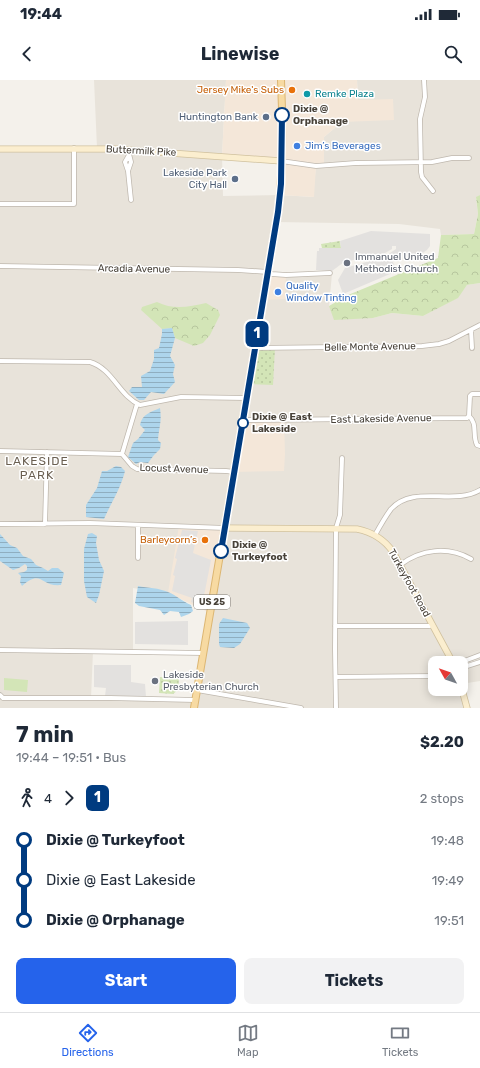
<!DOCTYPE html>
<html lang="en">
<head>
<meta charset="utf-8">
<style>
  :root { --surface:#fff; --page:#f2f2f3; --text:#1f2937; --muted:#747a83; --line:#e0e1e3; --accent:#2563eb }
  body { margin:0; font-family:Rubik,sans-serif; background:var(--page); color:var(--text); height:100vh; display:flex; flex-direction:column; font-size:15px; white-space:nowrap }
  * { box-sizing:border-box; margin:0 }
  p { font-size:13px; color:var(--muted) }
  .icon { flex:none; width:22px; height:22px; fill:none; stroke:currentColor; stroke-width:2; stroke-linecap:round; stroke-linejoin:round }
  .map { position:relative; height:628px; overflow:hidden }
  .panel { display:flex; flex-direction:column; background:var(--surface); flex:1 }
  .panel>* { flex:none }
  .badge { padding:0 8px; border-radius:6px; font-size:14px; line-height:26px }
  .needle { width:26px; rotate:310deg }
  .tools { position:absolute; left:428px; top:576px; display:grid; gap:8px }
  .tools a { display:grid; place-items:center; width:40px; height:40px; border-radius:8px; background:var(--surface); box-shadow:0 2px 10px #0003; font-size:20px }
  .map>.badge { position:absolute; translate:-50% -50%; box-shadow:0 0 0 2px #fff }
  .legs { display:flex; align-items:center; gap:6px; height:44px; padding:0 16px; font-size:13px }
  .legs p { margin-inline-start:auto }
  .summary { display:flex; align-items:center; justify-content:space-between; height:68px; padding:0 16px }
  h1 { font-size:22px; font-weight:700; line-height:30px }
  .button { display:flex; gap:8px; margin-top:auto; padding:8px 16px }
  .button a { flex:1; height:46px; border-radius:8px; background:var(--accent); color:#fff; font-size:16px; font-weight:700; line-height:46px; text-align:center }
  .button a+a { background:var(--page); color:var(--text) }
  ul { padding:0 16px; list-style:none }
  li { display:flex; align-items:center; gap:14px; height:40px; font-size:15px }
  li i { display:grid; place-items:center; width:6px; height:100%; margin:0 5px; background:currentColor }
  li i::after { content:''; width:10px; height:10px; margin:-5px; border:3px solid; border-radius:50%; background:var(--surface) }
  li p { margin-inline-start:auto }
  li:first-child i { background:linear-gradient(#0000 50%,currentColor 0) }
  li:last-child i { background:linear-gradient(currentColor 50%,#0000 0) }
  .status { display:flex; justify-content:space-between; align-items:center; height:28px; padding:0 20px; background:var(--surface); direction:ltr }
  .status svg { height:11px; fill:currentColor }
  header { display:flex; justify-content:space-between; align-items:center; height:52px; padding:0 16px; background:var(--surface); font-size:18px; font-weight:700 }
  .dock { display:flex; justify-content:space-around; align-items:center; height:56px; border-top:1px solid var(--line); background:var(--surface); font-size:11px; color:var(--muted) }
  .dock a { display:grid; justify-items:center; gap:2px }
  .dock .current { color:var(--accent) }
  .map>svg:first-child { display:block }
</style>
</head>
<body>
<div class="status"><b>19:44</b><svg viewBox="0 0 49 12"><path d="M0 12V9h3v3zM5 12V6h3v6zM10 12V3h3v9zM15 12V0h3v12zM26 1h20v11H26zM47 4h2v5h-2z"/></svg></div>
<header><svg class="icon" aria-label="back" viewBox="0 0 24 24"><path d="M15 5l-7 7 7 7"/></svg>Linewise<svg class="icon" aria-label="search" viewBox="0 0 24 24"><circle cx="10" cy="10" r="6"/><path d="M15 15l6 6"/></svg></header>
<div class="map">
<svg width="480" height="628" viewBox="0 0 480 628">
  <defs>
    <pattern id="forest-crowns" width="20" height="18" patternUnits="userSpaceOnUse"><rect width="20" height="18" fill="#d3e5b7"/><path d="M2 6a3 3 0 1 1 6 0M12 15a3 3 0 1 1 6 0" fill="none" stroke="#b7c69e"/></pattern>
    <pattern id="park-dots" width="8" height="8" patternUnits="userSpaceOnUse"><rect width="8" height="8" fill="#d3e5b7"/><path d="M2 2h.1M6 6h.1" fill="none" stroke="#b7c69e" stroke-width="1.8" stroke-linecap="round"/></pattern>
    <pattern id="water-rules" width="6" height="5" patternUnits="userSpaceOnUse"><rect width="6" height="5" fill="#add5ec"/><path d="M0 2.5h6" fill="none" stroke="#8faec0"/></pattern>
  </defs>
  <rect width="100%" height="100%" fill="#f4f1eb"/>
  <path fill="#e8e3da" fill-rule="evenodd" d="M94,0H226L222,76L223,116L280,115L313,117L316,86L324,85V57L342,42L358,20L357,0H480V115L476,118L478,134L474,154L441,155L440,149L399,144L276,142L263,220L286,195L330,193L332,194L329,226L373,238L392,233L423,236L457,218L467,205L480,203V601L461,604V583H435V609H461L467,628H0V69L97,68ZM220,477L195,620L91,618L93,571L133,572V508L168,513Z"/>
  <path fill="#f4e7d9" d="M226,0H357L358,20L393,19L394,40L342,42L324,57V85L316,86L314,117L280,115L281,81L222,76Z
    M268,192L286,195L285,219L263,220Z
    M284,339L285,374L284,391L234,392L243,340Z
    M179,446L225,448L210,533L168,513Z"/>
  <path fill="url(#forest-crowns)" d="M480,115V203L467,205L458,218L423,236L392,233L373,238L334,240L329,226L348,215L438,178L441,155L474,154L478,134L476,117Z
    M157,222C173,230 189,227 206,223L218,230L220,235L210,255L203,263L194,266L175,258L172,248L162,249L141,230L142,227Z"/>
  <path fill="url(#park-dots)" d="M340,161L341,168H322L321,164Z
    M255,268H275L273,305L248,304Z
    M160,597L179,598L178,610L173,614L159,613Z"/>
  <path fill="#d3e5b7" d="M4,598L28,600L27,612L4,610Z"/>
  <path fill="#e3e1df" d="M371,151L430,154V166L427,170L411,181L403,173L397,174L392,180L397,191L343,214L338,200L345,188L384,177L396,169V166H392V169L385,173L344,182L332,191L316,190L317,171H319V168H341L340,161Z
    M182,450L198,451L193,473L211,480L202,526L191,522L192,518L172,511L175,496L173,495L177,479L175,478Z
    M188,541V565L135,564V542Z
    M94,585H131V602L145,604L146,617L105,616L106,608L94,607Z"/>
  <path fill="url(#water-rules)" d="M172,248L175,258L170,276L175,285L173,294L175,302L164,314L151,312L144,320H139L129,311L132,307H142L141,296L150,291L154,279V270L159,268L162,254V249Z
    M160,328C162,342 159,347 158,360L161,363L160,369L154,375L148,383L140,382L136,384L128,377L133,363L138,359L145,350L140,345C142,334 151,332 160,328Z
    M116,386L121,387L125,391C121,408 111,423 104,439L86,437V425L97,408L102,391H107Z
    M92,453L97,456L96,463L99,480L104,491L99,515L96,523L87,517L84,501V469L88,454Z
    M0,454L10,465L17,468L23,476L31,479L36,485L43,488L48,491L52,488H58L64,493L61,505C40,507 42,488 22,506L20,502L21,496L18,493L24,492L27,490V486L25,484L19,488L13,490L0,481Z
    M138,506C148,508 159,508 168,512C176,515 182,521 191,525L193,531L189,534L181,537L179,532L170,531L164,535L160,530L139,526L135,523Z
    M223,538L247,543L250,548L240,564L234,568L220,567L219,564V544Z"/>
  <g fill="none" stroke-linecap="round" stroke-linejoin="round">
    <g stroke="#bfb8ae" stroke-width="5.5">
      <path id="street" d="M424,0L425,17L420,39L421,92L422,97L433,111
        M129,75L125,82L128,91L131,120
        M281,81L316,86L356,83L432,82L452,78H469
        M128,91L131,82L129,74
        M0,124H74V68
        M0,186L238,190L268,192L272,194L286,195L330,193
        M471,250L472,268
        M255,268L422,266L439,264L449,261L480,245
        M0,281L90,282C113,289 119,316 140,325L181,317L246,318
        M469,336C478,344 472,355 477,365L480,366
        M469,336L470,316L472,314H480
        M243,340L467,338L469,336
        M0,371L122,374
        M122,374L132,386L137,389L226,391L234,392
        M122,374L137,324
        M0,444L90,443L225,448
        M45,444L47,372
        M138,446V478
        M375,455C380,446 385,437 391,429C414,404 453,426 480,410
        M400,485C421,469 448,466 471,479
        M335,546H429L432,545
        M0,570L203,573
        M459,583L480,575
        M461,588L480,582
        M336,597L435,596
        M197,610L301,628
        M0,615L3,618H110L195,620
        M336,628L335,569L336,448L340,435L342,378"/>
    </g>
    <g stroke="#d0c19e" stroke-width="7">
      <path id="secondary" d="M0,69H115L281,81
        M225,448L357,449C372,452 384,459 393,472L453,583
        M461,606L467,628"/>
    </g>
    <g stroke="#dcb672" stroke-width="8">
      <path id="primary" d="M194,628L278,132C283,89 283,44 281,0"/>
    </g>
    <use href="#street" stroke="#fff" stroke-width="4"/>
    <use href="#secondary" stroke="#fbeecf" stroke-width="5.5"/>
    <use href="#primary" stroke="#f7daa2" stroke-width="6"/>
  </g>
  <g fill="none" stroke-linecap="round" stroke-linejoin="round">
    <g stroke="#fff" stroke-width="9">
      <path id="line-1" d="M221,471L278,132L281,104L282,35"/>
    </g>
    <use href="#line-1" stroke="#003b80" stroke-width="6"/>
  </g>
  <g fill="#e8710a" stroke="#fff" stroke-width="1.5">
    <circle cx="292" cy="10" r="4"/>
    <circle cx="205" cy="460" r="4"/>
  </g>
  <circle fill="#0f9aa8" stroke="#fff" stroke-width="1.5" cx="307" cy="14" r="4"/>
  <g fill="#fff" stroke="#003b80" stroke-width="2">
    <circle cx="282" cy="35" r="7"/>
    <circle cx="243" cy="343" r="5"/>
    <circle cx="221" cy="471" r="7"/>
  </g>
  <g fill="#5c6f8a" stroke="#fff" stroke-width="1.5">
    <circle cx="266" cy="37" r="4"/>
    <circle cx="235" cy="99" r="4"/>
  </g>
  <g fill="#3f7fe0" stroke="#fff" stroke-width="1.5">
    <circle cx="297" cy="66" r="4"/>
    <circle cx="278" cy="212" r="4"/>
  </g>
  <g fill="#6b7280" stroke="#fff" stroke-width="1.5">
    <circle cx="347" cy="183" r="4"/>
    <circle cx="155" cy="601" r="4"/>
  </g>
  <g text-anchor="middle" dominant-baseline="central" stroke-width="3" stroke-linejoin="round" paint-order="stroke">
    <rect fill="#fff" stroke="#7f7b74" stroke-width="1" x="194" y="515" width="36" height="14" rx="3"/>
    <g font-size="9" font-weight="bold" fill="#484239">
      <text x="212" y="522">US 25</text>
    </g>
    <g font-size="10" fill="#c56008" stroke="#fff" text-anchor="end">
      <text x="284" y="10">Jersey Mike's Subs</text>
      <text x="197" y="460">Barleycorn’s</text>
    </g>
    <g font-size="10" fill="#0d838f" stroke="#fff" text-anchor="start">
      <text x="315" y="14">Remke Plaza</text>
    </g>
    <g font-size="10" font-weight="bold" fill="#484239" stroke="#fff" text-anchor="start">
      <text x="293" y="29">Dixie @<tspan x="293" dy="12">Orphanage</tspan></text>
      <text x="252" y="337">Dixie @ East<tspan x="252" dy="12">Lakeside</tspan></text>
      <text x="232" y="465">Dixie @<tspan x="232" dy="12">Turkeyfoot</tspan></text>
    </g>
    <g font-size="10" fill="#4e5e75" stroke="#fff" text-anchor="end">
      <text x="258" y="37">Huntington Bank</text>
      <text x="227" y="93">Lakeside Park<tspan x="227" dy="12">City Hall</tspan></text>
    </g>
    <g font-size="10" fill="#366cbe" stroke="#fff" text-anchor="start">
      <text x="305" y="66">Jim’s Beverages</text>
      <text x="286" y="206">Quality<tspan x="286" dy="12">Window Tinting</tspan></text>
    </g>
    <g font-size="10" fill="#484239" stroke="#fff">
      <text transform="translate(141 71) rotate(3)">Buttermilk Pike</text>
      <text transform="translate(134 189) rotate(1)">Arcadia Avenue</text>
      <text transform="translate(370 267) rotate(-1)">Belle Monte Avenue</text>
      <text transform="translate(381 339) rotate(-1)">East Lakeside Avenue</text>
      <text transform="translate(174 389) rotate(2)">Locust Avenue</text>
      <text transform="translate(409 503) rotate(61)">Turkeyfoot Road</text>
    </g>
    <g font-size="10" fill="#5b616d" stroke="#fff" text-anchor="start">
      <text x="355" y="177">Immanuel United<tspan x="355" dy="12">Methodist Church</tspan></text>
      <text x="163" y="595">Lakeside<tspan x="163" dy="12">Presbyterian Church</tspan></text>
    </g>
    <g font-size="12" letter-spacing="1" fill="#6a5f51" stroke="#fff">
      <text x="37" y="381">LAKESIDE<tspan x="37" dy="14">PARK</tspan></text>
    </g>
  </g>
</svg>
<div class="tools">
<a><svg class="needle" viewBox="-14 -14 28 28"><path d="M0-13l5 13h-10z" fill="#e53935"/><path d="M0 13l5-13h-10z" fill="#747a83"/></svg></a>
</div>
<b class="badge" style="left:257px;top:254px;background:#003b80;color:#fff">1</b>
</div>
<section class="panel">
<div class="summary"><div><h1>7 min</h1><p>19:44 – 19:51 · Bus</p></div><b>$2.20</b></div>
<div class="legs"><svg class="icon" aria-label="walk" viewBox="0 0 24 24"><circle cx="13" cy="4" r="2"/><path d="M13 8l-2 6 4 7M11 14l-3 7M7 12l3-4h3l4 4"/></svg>4<svg class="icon" aria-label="forward" viewBox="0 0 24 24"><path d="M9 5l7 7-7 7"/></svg><b class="badge" style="background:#003b80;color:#fff">1</b><p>2 stops</p></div>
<ul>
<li><i style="color:#003b80"></i><b>Dixie @ Turkeyfoot</b><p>19:48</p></li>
<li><i style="color:#003b80"></i><span>Dixie @ East Lakeside</span><p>19:49</p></li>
<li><i style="color:#003b80"></i><b>Dixie @ Orphanage</b><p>19:51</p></li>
</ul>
<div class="button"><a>Start</a><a>Tickets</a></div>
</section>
<nav class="dock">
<a class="current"><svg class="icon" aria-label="directions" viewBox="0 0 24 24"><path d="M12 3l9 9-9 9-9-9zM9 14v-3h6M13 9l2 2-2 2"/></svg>Directions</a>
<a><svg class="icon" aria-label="map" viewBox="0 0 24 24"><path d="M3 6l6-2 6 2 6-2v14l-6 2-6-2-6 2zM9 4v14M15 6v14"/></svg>Map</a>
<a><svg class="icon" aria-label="tickets" viewBox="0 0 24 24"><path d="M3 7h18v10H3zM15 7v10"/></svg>Tickets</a>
</nav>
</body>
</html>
